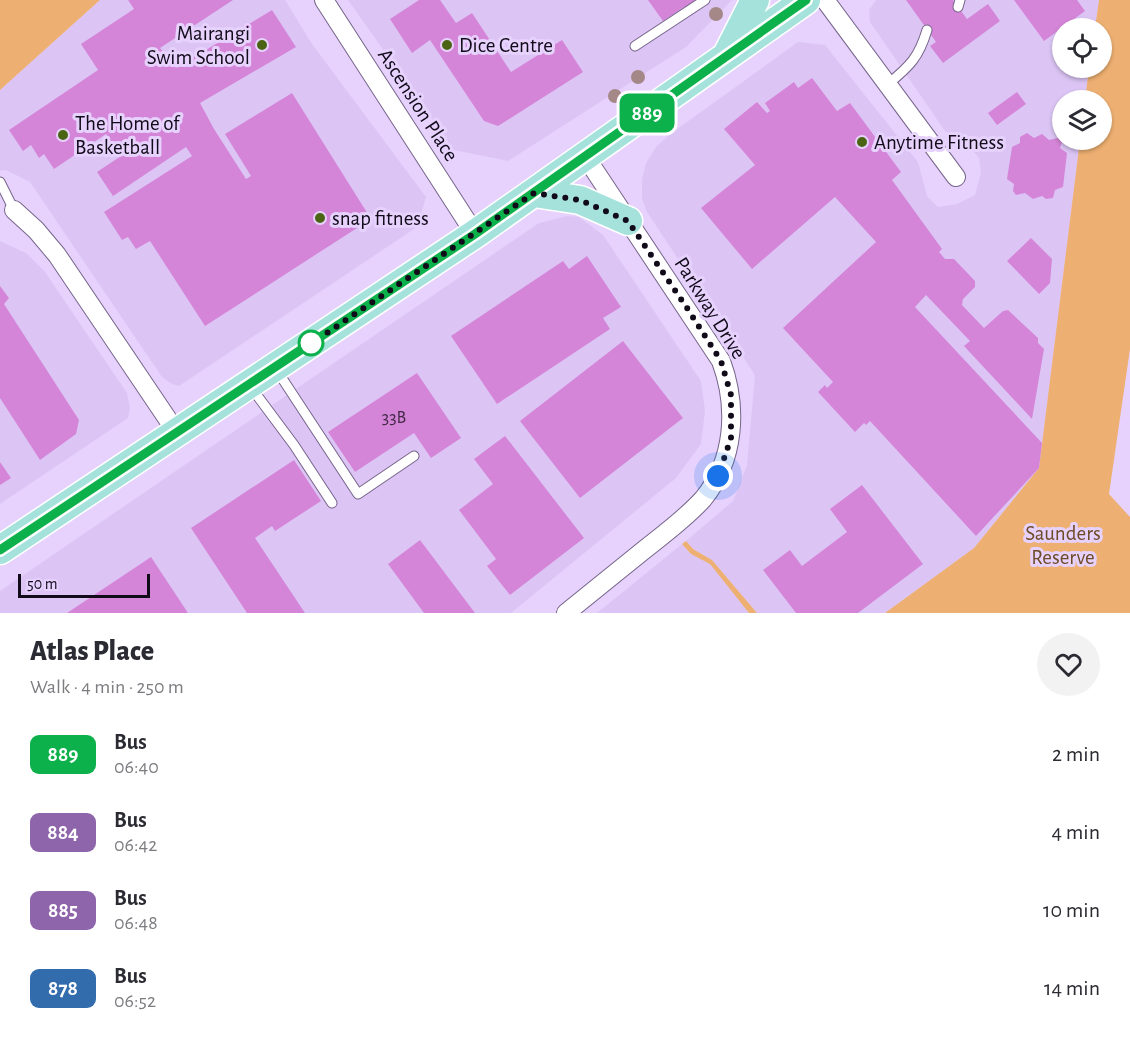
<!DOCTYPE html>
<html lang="en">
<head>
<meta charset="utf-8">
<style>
  :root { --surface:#fff; --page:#f2f2f3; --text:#2b2b33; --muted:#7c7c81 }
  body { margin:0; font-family:"Alegreya Sans",sans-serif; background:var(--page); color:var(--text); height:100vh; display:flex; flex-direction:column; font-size:22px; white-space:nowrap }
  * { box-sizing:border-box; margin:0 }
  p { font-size:20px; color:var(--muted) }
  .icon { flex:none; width:33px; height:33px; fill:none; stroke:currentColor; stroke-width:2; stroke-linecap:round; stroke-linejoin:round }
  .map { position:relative; height:613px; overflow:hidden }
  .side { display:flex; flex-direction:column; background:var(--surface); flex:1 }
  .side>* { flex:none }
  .badge { padding:0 12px; border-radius:9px; font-size:21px; line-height:39px }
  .tools { position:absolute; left:1052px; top:18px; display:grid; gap:12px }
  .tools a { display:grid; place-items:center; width:60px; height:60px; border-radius:50%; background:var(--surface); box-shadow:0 2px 4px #0004; font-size:30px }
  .scale { position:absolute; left:18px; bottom:15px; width:132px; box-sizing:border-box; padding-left:6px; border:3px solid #110a18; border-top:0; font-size:16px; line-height:21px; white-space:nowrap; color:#110a18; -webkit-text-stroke:4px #e6d2fd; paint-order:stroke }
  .you { position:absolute; width:30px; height:30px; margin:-15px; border:4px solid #fff; border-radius:50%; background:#1a73e8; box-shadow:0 0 0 9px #1a73e833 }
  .map>.badge { position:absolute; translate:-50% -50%; box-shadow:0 0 0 3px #fff }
  .round { display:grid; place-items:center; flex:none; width:63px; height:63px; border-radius:32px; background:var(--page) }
  .headline { display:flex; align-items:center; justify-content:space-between; height:102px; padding:0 30px }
  h1 { font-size:28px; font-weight:800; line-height:45px }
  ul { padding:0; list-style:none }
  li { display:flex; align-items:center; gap:18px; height:78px; padding:0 30px }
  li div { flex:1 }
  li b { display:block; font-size:22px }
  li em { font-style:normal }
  li .badge { min-width:66px; font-weight:700; text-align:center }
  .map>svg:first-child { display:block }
</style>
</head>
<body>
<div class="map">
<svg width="1130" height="613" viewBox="0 0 1130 613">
  <rect width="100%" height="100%" fill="#e6d2fd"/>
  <path fill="#dcc5f5" d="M100,0H285L312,44L426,197L417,227L179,386L172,384L162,377L30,182L6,170L0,171V90Z
    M348,0H732L686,47L508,161L454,150Z
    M876,0H1099L1095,28H1062V68H1089L1085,100H1062V140H1080L1039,468L974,548L885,613H757L712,560L693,549L686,541L733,501L747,465L755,375L647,212L642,199V179L646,163L656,147L669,135L798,42L825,45L918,162L927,196L938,207L957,204L975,195L981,173L979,158L966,143L945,131L870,22L869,10Z
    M567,216L579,217L603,235L701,381L705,411L701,444L676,478L511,613H0V591L539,223Z
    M0,241L26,253L45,272L127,393L130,408L128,418L0,504Z
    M682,544L691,554L710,563L749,613H597Z"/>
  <path fill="#eeb072" d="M0,0H100L0,90Z
    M1099,0H1130V349L1109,494L1130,517V613H885L974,548L1039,468L1080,140H1101V100H1085L1089,68H1101V28H1095Z
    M686,541L693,549L712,560L757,613H749L710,564L691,554L682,544Z"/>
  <path fill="#d585d8" d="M128,0H233L160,48L176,68L272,10L296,47L200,103L214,129L246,179L251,176L225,134L292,93L371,219L205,326L150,241L136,249L128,237L122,240L104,212L192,156L186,147L113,196L97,172L121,156L106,134L54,169L44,154L39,158L31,145L23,151L9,130L98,70L81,44L134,9Z
    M419,0H440L456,23L472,13L511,72L562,40L583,72L498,126L484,121L430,40L412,53L390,19Z
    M648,0H699L703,7L690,16L684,7L663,21Z
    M906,0H953L967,19L988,4L1000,21L943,63L930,46L936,42Z
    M1014,0H1077L1085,11L1044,41Z
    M812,78L837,111L850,103L901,172L892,180L942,249L939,252L945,259H954L975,281V287L963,299L962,305L984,328L1003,311L1008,310L1038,338V343L1044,349L1032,419L964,346L970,341L926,295L915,307L1042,443L1039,468L976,536L870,421L866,425L864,423L855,432L818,392L825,385L827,388L833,382L783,328L876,242L835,197L752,269L701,208L755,165L724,129L757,102L767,113L770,111L765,103L794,82L798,88Z
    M1017,92L1026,104L997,125L988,113Z
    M1027,133L1034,138L1042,134L1049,140L1058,138L1062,142L1060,148L1067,153L1063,187L1055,190L1053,198L1046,199L1042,196L1033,199L1025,193L1016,195L1013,191L1014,184L1007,179L1012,147L1020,143V137Z
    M1031,238L1052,259L1050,283L1039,294L1007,261Z
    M587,256L621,307L603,318L610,329L497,404L451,336L563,261L569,269Z
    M0,286L9,298L4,304L79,420L76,434L40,460L0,398Z
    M623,341L683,418L580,498L520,421Z
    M417,373L461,438L431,458L414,433L355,472L328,432Z
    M505,436L584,538L510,595L487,566L496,559L459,510L493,484L474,459Z
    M294,460L321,501L275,531L272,526L255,538L305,613H247L191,528Z
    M0,462L11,478L0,485Z
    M862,485L923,564L858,613H796L763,570L790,550L802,566L847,532L830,509Z
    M420,540L475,613H424L388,564Z
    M151,557L188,613H67Z"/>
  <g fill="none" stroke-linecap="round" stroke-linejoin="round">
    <g stroke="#76648a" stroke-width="11">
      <path id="service" d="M958,7L960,0
        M635,46L705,0
        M888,84C910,66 919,57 927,30
        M0,182L14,210
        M276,369L358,494L414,456
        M250,386L294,445L332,503"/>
    </g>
    <g stroke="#76648a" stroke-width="20">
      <path id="minor" d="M324,0L475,234
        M825,0L956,177
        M14,210L36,230L57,255L177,433
        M566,613C592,592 618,571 644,550C664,534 686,518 703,499C735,460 738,407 721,361L585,156"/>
    </g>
    <g stroke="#fff" stroke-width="31">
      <path id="primary" d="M728,53L755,0
        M534,193L580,200L628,221
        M0,550L475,234L806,0"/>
    </g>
    <use href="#service" stroke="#fff" stroke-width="9"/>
    <use href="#minor" stroke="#fff" stroke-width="18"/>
    <use href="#primary" stroke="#a6e2dc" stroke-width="28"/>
  </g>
  <g fill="#a48887">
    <circle cx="716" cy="14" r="7"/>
    <circle cx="638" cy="77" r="7"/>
    <circle cx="615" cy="96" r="7"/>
  </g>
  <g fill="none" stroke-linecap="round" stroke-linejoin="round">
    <g stroke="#fff" stroke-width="14">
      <path id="line" d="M0,550L475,234L806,0"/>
    </g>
    <use href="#line" stroke="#0db14b" stroke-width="9"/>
    <path stroke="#110a18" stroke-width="6" stroke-dasharray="0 10.8" d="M311,343L306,347L534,193L580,200L628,221L687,308L721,361L731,395V438L718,476"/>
  </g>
  <g fill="#4b6414" stroke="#e6d2fd" stroke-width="2">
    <circle cx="262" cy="45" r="6"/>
    <circle cx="447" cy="45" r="6"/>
    <circle cx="63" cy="135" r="6"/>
    <circle cx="862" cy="142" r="6"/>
    <circle cx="320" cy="218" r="6"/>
  </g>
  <circle fill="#fff" stroke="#0db14b" stroke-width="3" cx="311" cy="343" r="12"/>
  <g text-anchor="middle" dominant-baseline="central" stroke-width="6" stroke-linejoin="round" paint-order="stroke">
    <g font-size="18" fill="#422948">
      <text x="394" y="418">33B</text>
    </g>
    <g font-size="21" fill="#110a18" stroke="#e6d2fd" text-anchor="start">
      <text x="250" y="33" text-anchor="end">Mairangi<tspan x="250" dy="24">Swim School</tspan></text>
      <text x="459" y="45">Dice Centre</text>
      <text x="75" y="123">The Home of<tspan x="75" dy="24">Basketball</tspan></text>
      <text x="874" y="142">Anytime Fitness</text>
      <text x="332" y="218">snap fitness</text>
    </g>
    <g font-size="21" fill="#110a18" stroke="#e6d2fd">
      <text transform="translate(418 105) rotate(57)">Ascension Place</text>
      <text transform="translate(710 308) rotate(58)">Parkway Drive</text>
    </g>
    <g font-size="21" fill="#6e4b27" stroke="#e6d2fd">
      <text x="1063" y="533">Saunders<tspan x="1063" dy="24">Reserve</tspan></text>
    </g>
  </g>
</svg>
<div class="tools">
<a><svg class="icon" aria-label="locate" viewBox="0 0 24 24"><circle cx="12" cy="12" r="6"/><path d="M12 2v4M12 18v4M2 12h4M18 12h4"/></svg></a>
<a><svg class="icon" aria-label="layers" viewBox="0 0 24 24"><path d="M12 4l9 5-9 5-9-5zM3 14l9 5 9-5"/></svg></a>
</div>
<div class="scale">50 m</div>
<div class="you" style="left:718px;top:476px"></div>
<b class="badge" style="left:647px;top:113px;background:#0db14b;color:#fff">889</b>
</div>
<section class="side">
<div class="headline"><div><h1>Atlas Place</h1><p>Walk · 4 min · 250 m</p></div><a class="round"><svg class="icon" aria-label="heart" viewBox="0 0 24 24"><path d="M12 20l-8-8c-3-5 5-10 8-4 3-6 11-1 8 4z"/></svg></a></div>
<ul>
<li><span class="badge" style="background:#0db14b;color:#fff">889</span><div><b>Bus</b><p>06:40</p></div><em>2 min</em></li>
<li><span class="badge" style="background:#8e65ab;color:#fff">884</span><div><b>Bus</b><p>06:42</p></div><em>4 min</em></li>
<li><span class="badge" style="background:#8e65ab;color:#fff">885</span><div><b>Bus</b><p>06:48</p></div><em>10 min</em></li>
<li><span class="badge" style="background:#326cac;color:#fff">878</span><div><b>Bus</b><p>06:52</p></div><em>14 min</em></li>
</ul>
</section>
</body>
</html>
